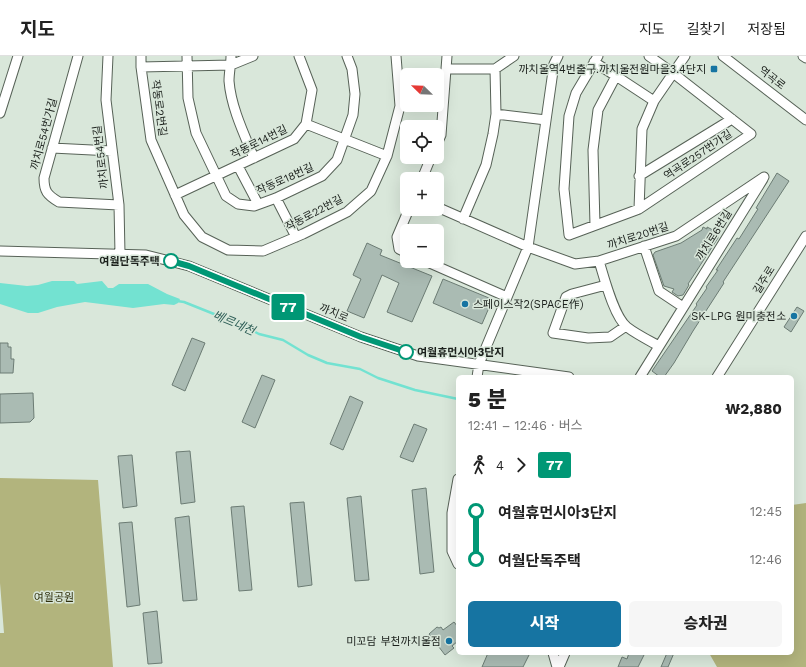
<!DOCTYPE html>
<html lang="ko">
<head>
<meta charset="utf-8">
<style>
  :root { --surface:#fff; --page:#f6f6f6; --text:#222; --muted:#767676; --line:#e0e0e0; --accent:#1674a2 }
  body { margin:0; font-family:"Work Sans","Noto Sans KR",sans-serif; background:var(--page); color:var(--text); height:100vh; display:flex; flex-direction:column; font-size:15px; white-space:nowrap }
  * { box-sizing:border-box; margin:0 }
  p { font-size:13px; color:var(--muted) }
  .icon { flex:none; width:22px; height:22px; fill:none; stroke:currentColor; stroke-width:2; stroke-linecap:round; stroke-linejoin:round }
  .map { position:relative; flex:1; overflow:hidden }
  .side { position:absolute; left:456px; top:319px; width:338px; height:280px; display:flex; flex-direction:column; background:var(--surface); border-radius:6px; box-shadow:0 4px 16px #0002 }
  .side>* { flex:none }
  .badge { padding:0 8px; border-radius:3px; font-size:14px; line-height:26px }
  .needle { width:26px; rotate:293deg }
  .fabs { position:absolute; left:400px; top:12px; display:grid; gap:8px }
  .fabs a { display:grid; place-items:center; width:44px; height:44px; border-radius:6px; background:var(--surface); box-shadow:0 4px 16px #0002; font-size:20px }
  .map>.badge { position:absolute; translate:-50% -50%; box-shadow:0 0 0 2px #fff }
  .legs { display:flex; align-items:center; gap:6px; height:44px; padding:0 12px; font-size:13px }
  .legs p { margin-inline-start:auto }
  .head { display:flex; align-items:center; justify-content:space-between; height:68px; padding:0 12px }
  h1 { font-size:22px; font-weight:800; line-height:30px }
  .button { display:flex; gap:8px; margin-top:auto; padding:8px 12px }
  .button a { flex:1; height:46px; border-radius:6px; background:var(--accent); color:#fff; font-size:16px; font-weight:800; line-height:46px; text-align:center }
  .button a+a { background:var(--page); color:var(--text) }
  ul { padding:0 12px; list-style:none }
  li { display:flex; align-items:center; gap:14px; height:48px; font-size:15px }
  li i { display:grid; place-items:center; width:6px; height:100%; margin:0 5px; background:currentColor }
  li i::after { content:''; width:10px; height:10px; margin:-5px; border:3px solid; border-radius:50%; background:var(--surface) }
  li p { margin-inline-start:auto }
  li:first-child i { background:linear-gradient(#0000 50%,currentColor 0) }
  li:last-child i { background:linear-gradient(currentColor 50%,#0000 0) }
  header { display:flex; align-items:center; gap:24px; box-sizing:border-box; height:56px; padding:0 20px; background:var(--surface); border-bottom:1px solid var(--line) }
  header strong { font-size:19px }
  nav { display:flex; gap:22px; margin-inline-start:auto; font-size:14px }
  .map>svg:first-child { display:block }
</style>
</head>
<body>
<header>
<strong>지도</strong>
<nav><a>지도</a><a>길찾기</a><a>저장됨</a></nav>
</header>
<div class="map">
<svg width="806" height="611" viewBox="0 0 806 611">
  <rect width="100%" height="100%" fill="#d9e7da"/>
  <path fill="#b2b47d" d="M0,422L98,424L113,611H0V577H4L0,527Z
    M806,447V611H717L709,597H792V449Z"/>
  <path fill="#73e2d1" d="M52,225H74L77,228L102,225L108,232H113L119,228H148L167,238L180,243L178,247L174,249L164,248L133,252L85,246L57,251L38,257H28L0,248V227L27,230L38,229Z"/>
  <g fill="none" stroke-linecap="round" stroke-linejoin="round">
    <path stroke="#73e2d1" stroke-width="2.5" d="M177,245L184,246L244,270L259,278L283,284L308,299L327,307L360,313L378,322L415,334L458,343"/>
  </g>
  <path fill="#aabbb3" stroke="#6c7c74" d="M777,117L789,125L723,226L724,227L693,275L674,307L664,321H660L652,315L697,249L696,248L707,232L706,231L718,214H716L737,182L739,183L756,156L758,153L756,152Z
    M703,171L707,173V171L711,173L717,177L718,182L688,228L689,229L683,239L678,240L672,236L674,233L664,230L653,199L655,196L681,187L702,174Z
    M367,187L382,194L380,199L432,220L412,266L387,256L399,227L382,219L364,262L347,255L361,223L353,219Z
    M443,223L489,242L491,247L482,268L433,247Z
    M797,251L804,255L791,276L784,271Z
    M192,282L205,287L185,335L172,329Z
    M0,287H8V291H11V303H14L13,317H0Z
    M262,319L275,324L255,372L242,366Z
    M33,337L34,362L30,366L0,367V338Z
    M350,340L363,346L343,394L330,388Z
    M414,368L427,373L413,406L400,401Z
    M190,395L195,446L181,448L176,396Z
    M132,399L137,450L123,452L118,400Z
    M426,432L434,516L420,518L412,434Z
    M361,440L369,524L355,525L347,442Z
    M304,446L312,529L298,531L290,447Z
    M244,450L252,534L239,535L231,451Z
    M189,460L197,544L183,545L175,462Z
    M132,466L140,549L127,551L119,467Z
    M157,555L162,607L148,608L143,557Z
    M454,566L458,571V585L452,590L454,592L445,599L429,578L437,571L439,572L441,571L443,574Z
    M488,597H530L523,611H482Z
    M629,597H645L638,611H618L622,601L627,603Z
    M667,597H674L668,611H661Z"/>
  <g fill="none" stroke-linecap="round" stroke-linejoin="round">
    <g stroke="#576257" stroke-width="11">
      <path id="minor" d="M78,0L44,122C44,135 47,139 59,146L119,149
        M108,0L106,44L119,149L120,198
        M141,0V11L151,84L184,159L202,181L228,194L263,195L303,178L347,156L371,135L387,100L400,50L396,0
        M187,0L188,42L196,77L226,140L238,148L254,150L276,142L322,120L337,104L353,59L355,38L352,13L347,0
        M231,0C231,8 229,17 229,25C231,51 244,78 254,102
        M598,0L576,37L569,60L564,133L569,179L639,153L751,78L673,17L649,0
        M723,0L806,64
        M803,0L806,2
        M594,6L616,20
        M141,11L231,9L253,0
        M446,13H495L514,0
        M0,57L18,0
        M496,58L546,64
        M306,68L387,100
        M437,88L441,79L447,0
        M52,92L112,95
        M238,110L258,148
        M639,120L732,63
        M422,123L431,101
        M175,139L294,83L306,68L312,34L299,0
        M276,142L296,181
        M437,151L528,191L575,208L599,205L676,180L764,121
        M639,153L642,73L654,45L685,0
        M463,163L486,109L493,78L496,58L495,13
        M595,169L593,94L598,54L616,20L654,45
        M644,190L659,235L683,251
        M0,195L146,199L189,210L361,281L418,300L569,321
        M407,197L399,193L397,181L409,153
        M425,205L507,241
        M599,205C604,221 614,261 627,271C636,278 648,284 659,290
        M606,229L572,238L566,241L553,277L588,282L610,281L626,270
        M477,321L479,308L528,191L554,8L558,0
        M640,321L763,123
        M717,321L806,180
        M458,423L452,457V495L458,508
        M553,597L557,611
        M559,611L565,597"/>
    </g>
    <use href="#minor" stroke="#fff" stroke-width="9"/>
  </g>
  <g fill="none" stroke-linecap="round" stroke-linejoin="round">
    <g stroke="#fff" stroke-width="9">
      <path id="line-1" d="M171,205L189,210L361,281L406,296"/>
    </g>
    <use href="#line-1" stroke="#009775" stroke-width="6"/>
  </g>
  <g fill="#1674a2" stroke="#d9e7da" stroke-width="1.5">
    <rect x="710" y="9" width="8" height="8" rx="2"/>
    <circle cx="465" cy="248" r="4"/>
    <circle cx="794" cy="260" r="4"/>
    <circle cx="449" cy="585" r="4"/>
  </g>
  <g fill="#fff" stroke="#009775" stroke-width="2">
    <circle cx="171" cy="205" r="7"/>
    <circle cx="406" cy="296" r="7"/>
  </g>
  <g text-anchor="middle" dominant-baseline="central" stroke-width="3" stroke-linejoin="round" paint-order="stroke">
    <g font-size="11" fill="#1b201c" stroke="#d9e7da" text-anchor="end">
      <text x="706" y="13">까치울역4번출구.까치울전원마을3.4단지</text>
      <text x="473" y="248" text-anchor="start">스페이스작2(SPACE作)</text>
      <text x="786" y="260">SK-LPG 원미충전소</text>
      <text x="441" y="585">미꼬담 부천까치울점</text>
    </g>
    <g font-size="11" fill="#1b201c" stroke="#d9e7da">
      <text transform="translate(772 22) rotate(38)">역곡로</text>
      <text transform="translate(159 52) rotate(82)">작동로2번길</text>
      <text transform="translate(44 78) rotate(-75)">까치로54번가길</text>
      <text transform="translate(259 86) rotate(-26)">작동로14번길</text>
      <text transform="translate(698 99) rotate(-34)">역곡로257번가길</text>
      <text transform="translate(101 101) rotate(-97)">까치로54번길</text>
      <text transform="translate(285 123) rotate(-24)">작동로18번길</text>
      <text transform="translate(314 157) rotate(-28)">작동로22번길</text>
      <text transform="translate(714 179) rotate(-58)">까치로6번길</text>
      <text transform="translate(638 180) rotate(-18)">까치로20번길</text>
      <text transform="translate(764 224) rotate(-58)">길주로</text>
      <text transform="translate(334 257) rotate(22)">까치로</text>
    </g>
    <g font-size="11" font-weight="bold" fill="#1b201c" stroke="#d9e7da" text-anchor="end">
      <text x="160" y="205">여월단독주택</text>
      <text x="417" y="296" text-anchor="start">여월휴먼시아3단지</text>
    </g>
    <g font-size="11" fill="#30300c" stroke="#d9e7da">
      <text x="54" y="541">여월공원</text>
    </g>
    <g font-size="12" font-style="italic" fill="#2d5e56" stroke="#d9e7da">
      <text transform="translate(234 267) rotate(23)">베르네천</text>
    </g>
  </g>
</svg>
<div class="fabs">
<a><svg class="needle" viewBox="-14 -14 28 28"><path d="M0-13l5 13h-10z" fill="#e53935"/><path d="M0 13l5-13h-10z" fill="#767676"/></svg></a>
<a><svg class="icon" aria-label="locate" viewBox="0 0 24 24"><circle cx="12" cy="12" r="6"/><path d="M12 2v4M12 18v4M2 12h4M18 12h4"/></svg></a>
<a>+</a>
<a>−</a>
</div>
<b class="badge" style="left:288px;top:251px;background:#009775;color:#fff">77</b>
<section class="side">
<div class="head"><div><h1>5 분</h1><p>12:41 – 12:46 · 버스</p></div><b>₩2,880</b></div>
<div class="legs"><svg class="icon" aria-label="walk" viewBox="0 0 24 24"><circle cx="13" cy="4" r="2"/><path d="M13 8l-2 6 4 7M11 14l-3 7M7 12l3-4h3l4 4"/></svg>4<svg class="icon" aria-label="forward" viewBox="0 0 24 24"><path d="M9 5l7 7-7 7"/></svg><b class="badge" style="background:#009775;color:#fff">77</b></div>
<ul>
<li><i style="color:#009775"></i><b>여월휴먼시아3단지</b><p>12:45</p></li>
<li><i style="color:#009775"></i><b>여월단독주택</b><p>12:46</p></li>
</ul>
<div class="button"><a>시작</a><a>승차권</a></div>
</section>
</div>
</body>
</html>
